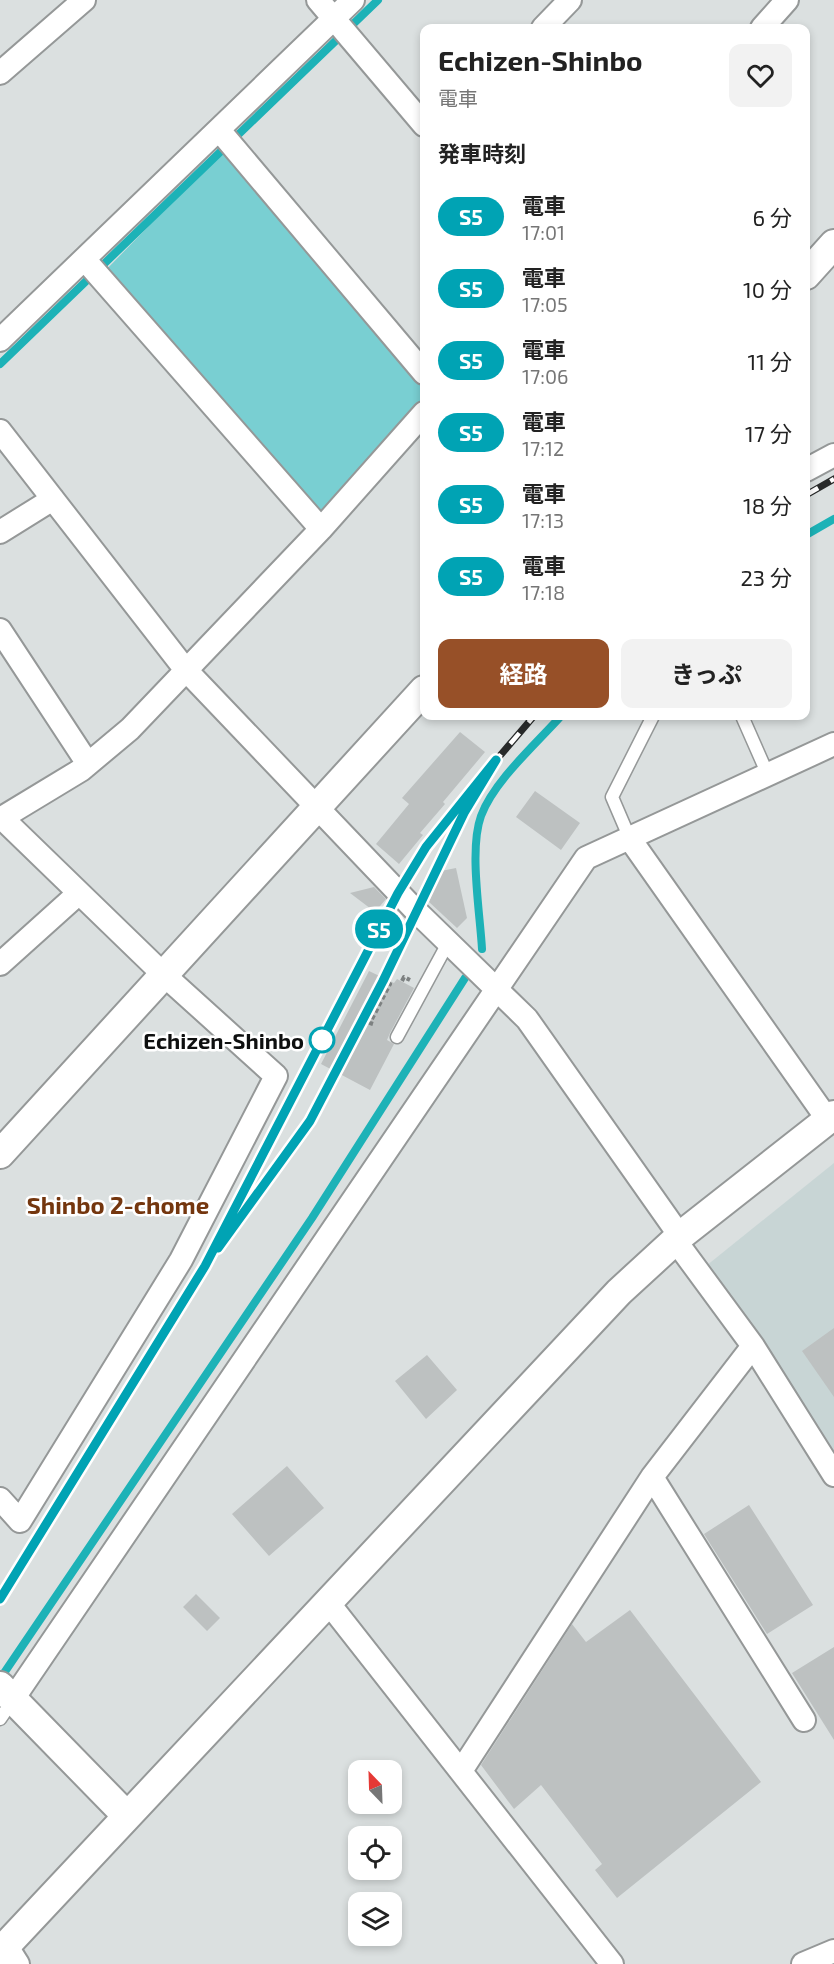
<!DOCTYPE html>
<html lang="ja">
<head>
<meta charset="utf-8">
<style>
  :root { --surface:#fff; --page:#f2f2f2; --text:#222; --muted:#767676; --accent:#975028 }
  body { margin:0; font-family:"Exo 2","Noto Sans JP",sans-serif; background:var(--page); color:var(--text); height:100vh; display:flex; flex-direction:column; font-size:22px; white-space:nowrap }
  * { box-sizing:border-box; margin:0 }
  p { font-size:20px; color:var(--muted) }
  .icon { flex:none; width:33px; height:33px; fill:none; stroke:currentColor; stroke-width:2; stroke-linecap:round; stroke-linejoin:round }
  .map { position:relative; flex:1; overflow:hidden }
  .side { position:absolute; left:420px; top:24px; width:390px; height:696px; display:flex; flex-direction:column; background:var(--surface); border-radius:12px; box-shadow:0 3px 9px #0003 }
  .side>* { flex:none }
  .badge { padding:0 12px; border-radius:20px; font-size:21px; line-height:39px }
  .needle { width:39px; rotate:337deg }
  .controls { position:absolute; left:348px; top:1760px; display:grid; gap:12px }
  .controls a { display:grid; place-items:center; width:54px; height:54px; border-radius:12px; background:var(--surface); box-shadow:0 3px 9px #0003; font-size:30px }
  .map>.badge { position:absolute; translate:-50% -50%; box-shadow:0 0 0 3px #fff }
  h2 { padding:0 18px; font-size:22px; line-height:54px }
  .round { display:grid; place-items:center; flex:none; width:63px; height:63px; border-radius:12px; background:var(--page) }
  .headline { display:flex; align-items:center; justify-content:space-between; height:102px; padding:0 18px }
  h1 { font-size:28px; font-weight:700; line-height:45px }
  .primary-button { display:flex; gap:12px; margin-top:auto; padding:12px 18px }
  .primary-button a { flex:1; height:69px; border-radius:12px; background:var(--accent); color:#fff; font-size:24px; font-weight:700; line-height:69px; text-align:center }
  .primary-button a+a { background:var(--page); color:var(--text) }
  ul { padding:0; list-style:none }
  li { display:flex; align-items:center; gap:18px; height:72px; padding:0 18px }
  li div { flex:1 }
  li b { display:block; font-size:22px }
  li em { font-style:normal }
  li .badge { min-width:66px; font-weight:700; text-align:center }
  .map>svg:first-child { display:block }
</style>
</head>
<body>
<div class="map">
<svg width="834" height="1964" viewBox="0 0 834 1964">
  <rect width="100%" height="100%" fill="#dbe0e0"/>
  <path fill="#c8d5d5" d="M834,1163V1459L706,1266Z"/>
  <path fill="#79cfd2" d="M223,150L424,374V413L325,524L100,276Z"/>
  <g fill="none" stroke-linecap="round" stroke-linejoin="round">
    <path stroke="#1db2b7" stroke-width="8" d="M0,364L378,0
      M806,535L834,519
      M482,949C480,913 469,849 481,816C494,781 536,744 561,716
      M0,1679L312,1218L465,978"/>
  </g>
  <path fill="#bdc1c1" d="M460,732L485,752L443,802L445,804L420,833L423,835L399,864L376,844L409,804L402,798Z
    M535,791L580,823L561,850L516,817Z
    M456,868L467,918L457,928L429,902L441,871Z
    M374,887L386,899L375,912L350,893Z
    M369,971L394,983L397,979L414,988L390,1033L387,1040L394,1044L370,1090L321,1064Z
    M834,1328V1397L802,1351Z
    M427,1355L457,1390L426,1419L395,1381Z
    M287,1466L324,1508L269,1556L232,1514Z
    M749,1505L813,1605L767,1634L704,1534Z
    M196,1594L220,1618L207,1631L183,1607Z
    M630,1610L761,1782L617,1898L595,1870L602,1864L541,1785L514,1809L481,1765L572,1624L586,1642Z
    M834,1647V1740L792,1673Z"/>
  <g fill="none" stroke-linecap="round" stroke-linejoin="round">
    <g stroke="#959898" stroke-width="15">
      <path id="service" d="M742,716L768,775
        M630,839L612,797L653,716
        M397,1037L448,943
        M0,1719L13,1700"/>
    </g>
    <g stroke="#959898" stroke-width="26">
      <path id="minor" d="M318,0L424,125
        M543,28L570,0
        M762,28L787,0
        M0,73L84,0
        M219,130L424,373
        M85,260L321,529
        M0,340L353,0
        M0,431L185,669L415,910L527,1019L680,1236
        M806,470L834,455
        M0,532L53,499
        M0,630L88,764
        M0,819L81,770L130,729L321,529L424,413
        M630,839L828,1120
        M0,964L79,893
        M675,1240L753,1346L834,1475
        M652,1477L804,1720
        M0,1499L20,1521L181,1260L276,1076L163,974L2,818
        M327,1601L612,1964
        M13,1699L586,858L834,744
        M461,1771L652,1477L753,1346
        M6,1945L18,1964
        M803,1964L834,1951"/>
    </g>
    <g stroke="#959898" stroke-width="32">
      <path id="tertiary" d="M806,275L834,244
        M0,1154L424,690
        M0,1686L127,1816
        M0,1952L619,1292L680,1236L834,1115"/>
    </g>
    <path stroke="#7d8181" stroke-width="4" stroke-dasharray="4.5 3" stroke-linecap="butt" d="M402,981L404,977L410,980
      M373,1024L370,1023L390,984L379,979"/>
    <use href="#service" stroke="#fff" stroke-width="12"/>
    <use href="#minor" stroke="#fff" stroke-width="22"/>
    <use href="#tertiary" stroke="#fff" stroke-width="28"/>
    <g stroke="#282a2a" stroke-width="7">
      <path id="rail" d="M806,495L834,479
        M492,765L534,716
        M223,1231L398,893L426,847L467,795
        M0,1599L205,1266L310,1121L464,813L496,760"/>
    </g>
    <use href="#rail" stroke="#fff" stroke-width="4.5" stroke-dasharray="14" stroke-linecap="butt"/>
  </g>
  <g fill="none" stroke-linecap="round" stroke-linejoin="round">
    <g stroke="#fff" stroke-width="14">
      <path id="line" d="M0,1599L205,1266L398,893L426,847L496,760L464,813L383,981L310,1121L218,1248"/>
    </g>
    <use href="#line" stroke="#00a3b4" stroke-width="9"/>
  </g>
  <circle fill="#fff" stroke="#00a3b4" stroke-width="3" cx="322" cy="1040" r="12"/>
  <g text-anchor="middle" dominant-baseline="central" stroke-width="5" stroke-linejoin="round" paint-order="stroke">
    <g font-size="22" font-weight="bold" fill="#0e0f0f" stroke="#fff" text-anchor="end">
      <text x="304" y="1040">Echizen-Shinbo</text>
    </g>
    <g font-size="24" font-weight="bold" fill="#74360e" stroke="#fff">
      <text x="118" y="1204">Shinbo 2-chome</text>
    </g>
  </g>
</svg>
<div class="controls">
<a><svg class="needle" viewBox="-14 -14 28 28"><path d="M0-13l5 13h-10z" fill="#e53935"/><path d="M0 13l5-13h-10z" fill="#767676"/></svg></a>
<a><svg class="icon" aria-label="locate" viewBox="0 0 24 24"><circle cx="12" cy="12" r="6"/><path d="M12 2v4M12 18v4M2 12h4M18 12h4"/></svg></a>
<a><svg class="icon" aria-label="layers" viewBox="0 0 24 24"><path d="M12 4l9 5-9 5-9-5zM3 14l9 5 9-5"/></svg></a>
</div>
<b class="badge" style="left:379px;top:929px;background:#00a3b4;color:#fff">S5</b>
<section class="side">
<div class="headline"><div><h1>Echizen-Shinbo</h1><p>電車</p></div><a class="round"><svg class="icon" aria-label="heart" viewBox="0 0 24 24"><path d="M12 20l-8-8c-3-5 5-10 8-4 3-6 11-1 8 4z"/></svg></a></div>
<h2>発車時刻</h2>
<ul>
<li><span class="badge" style="background:#00a3b4;color:#fff">S5</span><div><b>電車</b><p>17:01</p></div><em>6 分</em></li>
<li><span class="badge" style="background:#00a3b4;color:#fff">S5</span><div><b>電車</b><p>17:05</p></div><em>10 分</em></li>
<li><span class="badge" style="background:#00a3b4;color:#fff">S5</span><div><b>電車</b><p>17:06</p></div><em>11 分</em></li>
<li><span class="badge" style="background:#00a3b4;color:#fff">S5</span><div><b>電車</b><p>17:12</p></div><em>17 分</em></li>
<li><span class="badge" style="background:#00a3b4;color:#fff">S5</span><div><b>電車</b><p>17:13</p></div><em>18 分</em></li>
<li><span class="badge" style="background:#00a3b4;color:#fff">S5</span><div><b>電車</b><p>17:18</p></div><em>23 分</em></li>
</ul>
<div class="primary-button"><a>経路</a><a>きっぷ</a></div>
</section>
</div>
</body>
</html>
